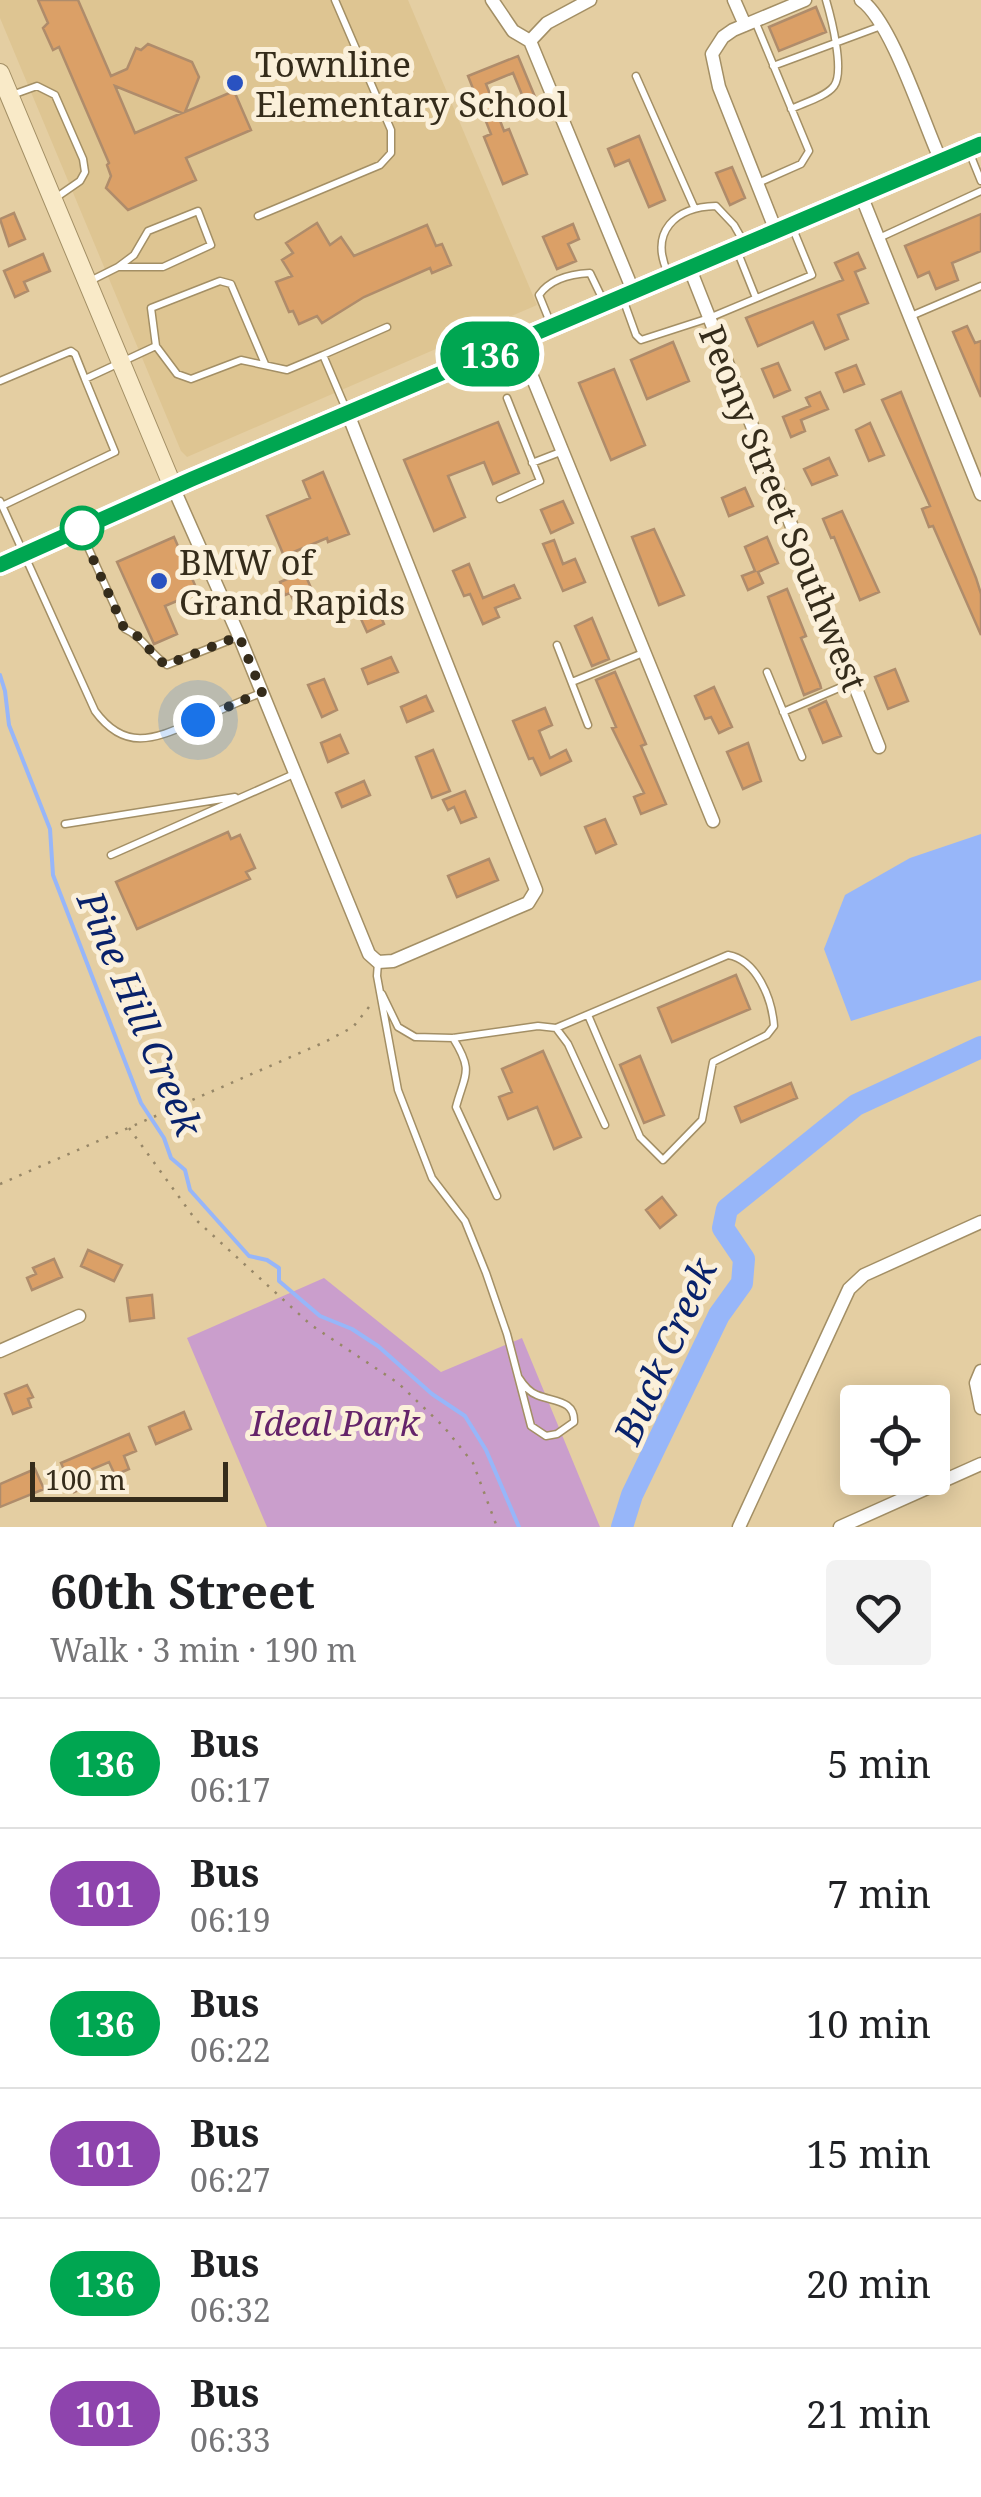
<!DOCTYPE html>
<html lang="en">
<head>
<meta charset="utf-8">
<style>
  :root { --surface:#fff; --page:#f2f2f2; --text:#202124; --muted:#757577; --line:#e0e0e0 }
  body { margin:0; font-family:"Noto Serif",serif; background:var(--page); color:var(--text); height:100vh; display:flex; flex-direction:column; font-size:38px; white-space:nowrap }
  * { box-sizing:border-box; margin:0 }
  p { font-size:32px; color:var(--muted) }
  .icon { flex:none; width:55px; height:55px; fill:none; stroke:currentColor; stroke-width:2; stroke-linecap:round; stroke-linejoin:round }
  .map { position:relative; height:1527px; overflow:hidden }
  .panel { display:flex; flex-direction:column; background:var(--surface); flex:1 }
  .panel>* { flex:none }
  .badge { padding:0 20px; border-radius:32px; font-size:35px; line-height:65px }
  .buttons { position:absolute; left:840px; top:1385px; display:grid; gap:20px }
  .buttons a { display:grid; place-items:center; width:110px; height:110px; border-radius:10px; background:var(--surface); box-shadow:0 5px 25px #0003; font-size:50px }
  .scale { position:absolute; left:30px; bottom:25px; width:198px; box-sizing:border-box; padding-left:10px; border:5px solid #352c1b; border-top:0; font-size:28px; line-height:35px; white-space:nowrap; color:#352c1b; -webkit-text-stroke:8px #fbf0da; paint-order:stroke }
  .you { position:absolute; width:50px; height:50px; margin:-25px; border:8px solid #fff; border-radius:50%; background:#1a73e8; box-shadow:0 0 0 15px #1a73e833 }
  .map>.badge { position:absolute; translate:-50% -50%; box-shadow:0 0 0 5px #fff }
  .round { display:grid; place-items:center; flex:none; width:105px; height:105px; border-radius:10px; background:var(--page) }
  .head { display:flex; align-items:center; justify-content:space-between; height:170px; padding:0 50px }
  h1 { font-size:48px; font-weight:700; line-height:75px }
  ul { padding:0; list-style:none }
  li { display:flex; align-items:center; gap:30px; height:130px; padding:0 50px; border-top:2px solid var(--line) }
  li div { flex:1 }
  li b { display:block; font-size:38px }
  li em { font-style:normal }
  li .badge { min-width:110px; font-weight:700; text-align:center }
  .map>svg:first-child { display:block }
</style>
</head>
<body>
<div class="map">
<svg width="981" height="1527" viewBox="0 0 981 1527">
  <rect width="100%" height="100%" fill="#e4cea2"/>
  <path fill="#dec592" d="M0,0H408L537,305L187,457L181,451L0,18Z"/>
  <path fill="#ca9ecc" d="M324,1278L441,1372L522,1338L600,1527H267L187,1338Z"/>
  <path fill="#97b6f9" d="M981,834V980L851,1021L824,949L845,895L910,858Z"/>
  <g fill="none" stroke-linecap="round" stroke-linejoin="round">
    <path stroke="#97b6f9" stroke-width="4" d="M0,675L5,691L9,725L50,829L53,875L141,1103L164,1138L171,1158L185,1170L190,1190L249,1256L267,1260L279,1268V1281L320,1316L352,1329L378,1346L432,1394L465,1416L486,1450L519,1527"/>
    <path stroke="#97b6f9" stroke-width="22" d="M622,1527L632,1495L719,1315L742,1283L744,1259L723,1228L727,1209L856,1105L981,1047"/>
  </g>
  <path fill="#dba067" stroke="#af8c6b" stroke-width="2.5" fill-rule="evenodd" d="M38,0H78L111,76L127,69L136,48L141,50L148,44L192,62L199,77L185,112L234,91L251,130L186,158L196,180L128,210L106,188L111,176L107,165L109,163L59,47L53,50L43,28L48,23ZM115,86L182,113L135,133Z
    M816,7L826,32L779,51L769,27Z
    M518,56L535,97L525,102L513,73L486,84L504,131L509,129L527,174L503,184L484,137L491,134L468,76Z
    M639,136L665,200L649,207L629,160L615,166L608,149Z
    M732,167L745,198L730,205L716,173Z
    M14,213L25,239L9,246L0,219Z
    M981,214V251L952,263L958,280L936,289L929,272L918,277L905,246Z
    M317,223L330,245L341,237L354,256L427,225L436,246L442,244L451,265L432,273L430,268L364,297L322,323L317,316L299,324L293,311L289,312L276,282L292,276L282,260L293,253L286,243Z
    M573,224L579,239L568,244L576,261L557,269L543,237Z
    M858,253L865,268L855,272L868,303L838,315L848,339L825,349L813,322L758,346L746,318L843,280L835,263Z
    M43,254L50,271L24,282L28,291L15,297L4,271Z
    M967,326L975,343L981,341V397L953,332Z
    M673,342L689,381L647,399L631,360Z
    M778,363L790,390L774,397L762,369Z
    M856,365L864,384L844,392L836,373Z
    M614,369L645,445L611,460L579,383Z
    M820,392L828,409L801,420L805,431L791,437L783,417L810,406L806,398Z
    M901,392L976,578L981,594V635L933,526L929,527L922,509L930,506L882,400Z
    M498,422L519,473L493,484L484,462L448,476L465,517L434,531L404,460Z
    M870,423L884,455L869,461L856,430Z
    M829,458L837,475L812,485L804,469Z
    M323,472L349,534L328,542L327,538L284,556L267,516L310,498L303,481Z
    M745,488L753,506L729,516L722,498Z
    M563,501L573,523L551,533L541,510Z
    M842,511L879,592L860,600L834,537L831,538L823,519Z
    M654,529L684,595L659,605L632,537Z
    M174,537L198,592L165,606L177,634L154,644L117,562Z
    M767,537L778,563L758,572L763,583L748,590L742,576L755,571L745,547Z
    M554,540L563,564L575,559L585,582L563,591L543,544Z
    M469,564L483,598L514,585L520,598L495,608L499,617L483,624L470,594L464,596L453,571Z
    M304,572L319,606L300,615L290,593L285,595L280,582Z
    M787,589L806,636L801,638L820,684L821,688L804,695L768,597Z
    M364,593L370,608L376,606L384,624L367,632L356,608L351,610L347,600Z
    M592,618L609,659L592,666L575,626Z
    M391,657L398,672L368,684L362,669Z
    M895,669L908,701L888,709L875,677Z
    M615,672L646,744L641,746L666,804L641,814L634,797L644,793L612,728L616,727L596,680Z
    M324,679L337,710L322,717L308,685Z
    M714,687L732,727L719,733L711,717L705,719L695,696Z
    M426,696L433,711L407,722L401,707Z
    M826,701L841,736L823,743L809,709Z
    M545,708L552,725L539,731L550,758L566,750L571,761L541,775L533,758L529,759L513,721Z
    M340,735L348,753L328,762L321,743Z
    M748,743L761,781L743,789L727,752Z
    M433,750L450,791L432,798L416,757Z
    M364,781L370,795L342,807L336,793Z
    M465,791L476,817L461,823L454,807L448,810L443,800Z
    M605,819L616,844L596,853L585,827Z
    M228,832L231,839L240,835L255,868L246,872L250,879L137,929L116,882Z
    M489,859L498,880L457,897L448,876Z
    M736,975L750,1009L672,1042L658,1008Z
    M543,1051L581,1137L554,1149L537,1107L508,1119L499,1097L512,1092L502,1069Z
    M640,1056L664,1115L644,1123L620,1065Z
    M791,1083L797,1098L741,1122L735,1107Z
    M662,1197L676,1215L660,1228L646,1210Z
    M88,1250L122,1265L114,1281L81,1266Z
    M54,1259L62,1277L32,1290L27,1278L36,1274L33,1268Z
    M152,1295L154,1318L130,1321L127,1298Z
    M27,1385L33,1397L28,1399L31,1407L13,1414L5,1394Z
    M184,1412L191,1429L156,1444L149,1427Z
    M129,1434L136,1451L124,1456L129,1469L115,1475L109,1462L83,1473L88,1486L74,1492L61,1463Z
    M35,1469L44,1489L0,1507V1484Z"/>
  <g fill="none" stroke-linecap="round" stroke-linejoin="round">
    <g stroke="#a38f65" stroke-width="9">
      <path id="service" d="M755,21L809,151L801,164L758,183
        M773,66L881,26
        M636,76L694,207
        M12,95L37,86L55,95L83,159L85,172L80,181L54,199
        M791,109C803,103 826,97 834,86C845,71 831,17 826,0
        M970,154L981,181
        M258,216L380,165L391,153V130L335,0
        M879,238L981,191
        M738,253L756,298
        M668,273C649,232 675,207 716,206L734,225L742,239
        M88,282L118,267L134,255L148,231L198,211L211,245L163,267H118
        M623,299L636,335L641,340L709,318L812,275L793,229
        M911,316L981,286
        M550,322L539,295C550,279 571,274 590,273L603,300
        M156,346L151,308L220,281L231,284L265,364
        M323,355L387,327
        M0,381L71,351L75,354L85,379L156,346L177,374L191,379L241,360L287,370L323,355L346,409
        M532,463L563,451
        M500,499L540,481L507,398
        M0,501L95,711C125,752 154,739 194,722C216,712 238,702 261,693
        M4,505L115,452L85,379
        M82,534L125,629C143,637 149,653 167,665L238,637
        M557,645L588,725
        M767,672L802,757
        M572,682L643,653
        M783,712L853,682
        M65,824L235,797
        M111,855L294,774
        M378,962L377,976L398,1090L432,1178L465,1221L486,1273L507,1334L531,1426L546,1436L557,1434L574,1422C575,1400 554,1402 537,1395C529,1392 524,1386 519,1378
        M382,994L398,1027L415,1037L453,1038L538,1026L556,1028L728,955C757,960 772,999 774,1026L767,1035L713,1062L702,1120L663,1160L640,1137L588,1015
        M556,1028L568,1044L605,1125
        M453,1038C474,1072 465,1073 456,1107L497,1196"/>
    </g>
    <g stroke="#a38f65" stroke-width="15">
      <path id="minor" d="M492,0L513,31L530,41L634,293
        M734,0L745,25
        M861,0C892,22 923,122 941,161
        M530,41L547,23L590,0
        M861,195L981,494
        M776,231L719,87L712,54L723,37L733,30L805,0
        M690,269L879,747
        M518,342L713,821
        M173,487L239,636L369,954L378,962L393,961L528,903L536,890L348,414
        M0,1351L79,1316
        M981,1371L976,1383L981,1408
        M739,1527L849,1289L864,1275L981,1222
        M840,1527L981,1464"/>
    </g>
    <g stroke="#a38f65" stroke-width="20">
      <path id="secondary" d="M0,73L173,487"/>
    </g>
    <g stroke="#fff" stroke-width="22">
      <path id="primary" d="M0,565L173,487L981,144"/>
    </g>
    <path stroke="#978767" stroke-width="2.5" stroke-dasharray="2.5 8" stroke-linecap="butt" d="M129,1128L195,1219L311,1325L398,1383L444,1427L473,1463L497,1527
      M0,1184L325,1042L353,1027L373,1002"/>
    <use href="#service" stroke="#fff" stroke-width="6"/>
    <use href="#minor" stroke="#fff" stroke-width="12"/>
    <use href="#secondary" stroke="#f9eac8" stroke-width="18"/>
    <use href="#primary" stroke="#f2d591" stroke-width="20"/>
  </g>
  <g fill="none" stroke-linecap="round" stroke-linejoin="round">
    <g stroke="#fff" stroke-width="22">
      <path id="line" d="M0,565L192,479L981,144"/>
    </g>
    <use href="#line" stroke="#00a651" stroke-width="15"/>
    <path stroke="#352c1b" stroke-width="10" stroke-dasharray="0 18" d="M82,528L80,530L124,628C145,637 148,653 166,665L239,636L262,692L198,720"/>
  </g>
  <g fill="#2952c1" stroke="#fbf0da" stroke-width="4">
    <circle cx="235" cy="83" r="10"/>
    <circle cx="159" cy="581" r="10"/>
  </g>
  <circle fill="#fff" stroke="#00a651" stroke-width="5" cx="82" cy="528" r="20"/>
  <g text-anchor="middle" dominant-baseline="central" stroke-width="10" stroke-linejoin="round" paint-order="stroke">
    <g font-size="35" fill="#352c1b" stroke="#fbf0da" text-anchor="start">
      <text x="255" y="63">Townline<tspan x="255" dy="40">Elementary School</tspan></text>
      <text x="179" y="561">BMW of<tspan x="179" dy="40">Grand Rapids</tspan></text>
    </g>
    <g font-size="35" fill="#352c1b" stroke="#fbf0da">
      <text transform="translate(784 508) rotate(68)">Peony Street Southwest</text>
    </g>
    <g font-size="35" font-style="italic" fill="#65246a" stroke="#fbf0da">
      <text x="335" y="1422">Ideal Park</text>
    </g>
    <g font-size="38" font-style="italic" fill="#09226b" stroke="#fbf0da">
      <text transform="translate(141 1013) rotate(67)">Pine Hill Creek</text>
      <text transform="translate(664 1351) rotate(-66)">Buck Creek</text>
    </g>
  </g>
</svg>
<div class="buttons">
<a><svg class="icon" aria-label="locate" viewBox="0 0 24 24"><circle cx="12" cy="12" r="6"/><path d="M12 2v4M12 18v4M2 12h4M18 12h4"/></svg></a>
</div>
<div class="scale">100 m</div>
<div class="you" style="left:198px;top:720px"></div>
<b class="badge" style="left:490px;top:354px;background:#00a651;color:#fff">136</b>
</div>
<section class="panel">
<div class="head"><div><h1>60th Street</h1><p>Walk · 3 min · 190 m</p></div><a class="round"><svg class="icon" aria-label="heart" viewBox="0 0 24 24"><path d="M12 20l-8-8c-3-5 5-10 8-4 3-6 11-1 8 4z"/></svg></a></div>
<ul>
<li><span class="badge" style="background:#00a651;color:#fff">136</span><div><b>Bus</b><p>06:17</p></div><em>5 min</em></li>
<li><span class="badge" style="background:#8e44ad;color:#fff">101</span><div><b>Bus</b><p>06:19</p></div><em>7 min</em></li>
<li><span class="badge" style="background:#00a651;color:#fff">136</span><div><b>Bus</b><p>06:22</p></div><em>10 min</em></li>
<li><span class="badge" style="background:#8e44ad;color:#fff">101</span><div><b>Bus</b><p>06:27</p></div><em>15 min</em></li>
<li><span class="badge" style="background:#00a651;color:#fff">136</span><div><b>Bus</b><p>06:32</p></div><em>20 min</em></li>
<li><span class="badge" style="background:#8e44ad;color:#fff">101</span><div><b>Bus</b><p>06:33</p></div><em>21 min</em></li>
</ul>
</section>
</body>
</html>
